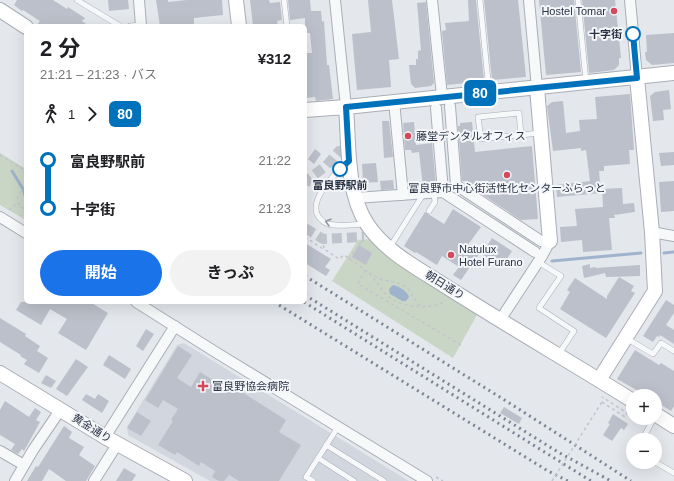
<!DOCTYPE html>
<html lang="ja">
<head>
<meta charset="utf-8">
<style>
  :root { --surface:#fff; --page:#f2f2f2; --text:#202124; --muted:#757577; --accent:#1a73e8 }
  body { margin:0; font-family:Arial,"Noto Sans JP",sans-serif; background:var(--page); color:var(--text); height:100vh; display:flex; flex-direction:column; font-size:15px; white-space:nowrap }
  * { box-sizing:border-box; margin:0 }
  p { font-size:13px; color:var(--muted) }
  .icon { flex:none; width:22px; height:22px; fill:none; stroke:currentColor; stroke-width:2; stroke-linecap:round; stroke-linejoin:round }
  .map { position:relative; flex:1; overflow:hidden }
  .drawer { position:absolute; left:24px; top:24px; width:283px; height:280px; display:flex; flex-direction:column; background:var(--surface); border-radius:6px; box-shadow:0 4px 16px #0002 }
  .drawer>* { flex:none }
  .badge { padding:0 8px; border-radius:6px; font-size:14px; line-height:26px }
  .tools { position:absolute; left:626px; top:389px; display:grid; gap:8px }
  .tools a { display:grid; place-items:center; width:36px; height:36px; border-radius:50%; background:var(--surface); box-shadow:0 4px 16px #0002; font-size:20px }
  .map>.badge { position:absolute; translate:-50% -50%; box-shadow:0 0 0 2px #fff }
  .legs { display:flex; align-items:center; gap:6px; height:44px; padding:0 16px; font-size:13px }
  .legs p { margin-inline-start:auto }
  .summary { display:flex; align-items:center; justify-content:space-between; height:68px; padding:0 16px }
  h1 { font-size:22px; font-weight:700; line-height:30px }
  .cta { display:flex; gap:8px; margin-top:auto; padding:8px 16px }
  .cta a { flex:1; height:46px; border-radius:24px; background:var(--accent); color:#fff; font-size:16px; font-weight:700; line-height:46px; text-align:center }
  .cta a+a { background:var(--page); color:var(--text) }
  ul { padding:0 16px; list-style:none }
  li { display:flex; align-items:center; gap:14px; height:48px; font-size:15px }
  li i { display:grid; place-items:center; width:6px; height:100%; margin:0 5px; background:currentColor }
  li i::after { content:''; width:10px; height:10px; margin:-5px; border:3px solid; border-radius:50%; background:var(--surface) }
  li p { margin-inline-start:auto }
  li:first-child i { background:linear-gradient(#0000 50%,currentColor 0) }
  li:last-child i { background:linear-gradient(currentColor 50%,#0000 0) }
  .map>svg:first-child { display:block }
</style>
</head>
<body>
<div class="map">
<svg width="674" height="481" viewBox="0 0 674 481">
  <rect width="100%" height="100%" fill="#e4e7ec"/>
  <path fill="#d2d6de" d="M184,343L409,481H210L128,435L127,427L177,345Z"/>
  <path fill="#c9d6c5" d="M0,153L26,169V220L0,205Z
    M372,239L478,313L453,358L332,281L358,240Z"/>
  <path fill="#9fb4cc" d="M393,285C399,286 407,291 409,297L406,301H402L390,294L389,289Z"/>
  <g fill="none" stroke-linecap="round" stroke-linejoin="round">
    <path stroke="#9fb4cc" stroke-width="3" d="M12,171L23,189L26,198
      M664,253L674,252
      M552,261L641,253"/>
  </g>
  <path fill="#bbc0ca" d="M17,0H53L67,9L68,7L85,18L82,21L89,26H36L40,21L23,10L22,11L14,5Z
    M108,0H128L129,9L109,11Z
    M156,0H168V2L187,0H222L223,15L194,18V26H160Z
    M250,0H269L270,3L280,2L282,20L277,21L278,26H253Z
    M288,0H310L311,11H321L322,22L324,21L327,65H329L333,99L316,101L315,97L305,98V53H312L310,33H305V18L290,20Z
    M368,0H392L399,59L389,60L391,87L357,90L352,34L371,32Z
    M468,0H476L484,81L447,85L442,31L446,30L445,23L469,21Z
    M484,0H518L526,77L492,80Z
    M539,0H574L581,72L546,75Z
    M582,0H615L621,58H619V65L614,70L590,73L589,72Z
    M426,2L434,83L431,86L415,88L411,84L409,65H416V59H418V51L421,50L417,3Z
    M674,33V63L652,65L646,60L645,52H647L646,35Z
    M669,90L671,109L663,110L664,120L653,121L650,96L655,92Z
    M630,94L634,150H629L630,164L604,166V171H599L601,193L557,197L556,185L590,181L586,150L581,151V148L553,151L547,106L552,102L563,101L566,133L580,131L579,120L597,119L595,97Z
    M382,121H389L393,157L384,158Z
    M414,122L416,145L432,143L436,186L423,187L419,152L412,153L411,150H405L403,123Z
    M472,122L475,152L532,146L538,219L521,220L483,195L482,184L469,186L467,185V181H462L458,126H460V123Z
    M315,149L321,154L314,164L308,159Z
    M674,152V165L661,166L659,153Z
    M376,163L378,182L363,183L362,164Z
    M393,180L394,189L381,190L380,181Z
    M674,181V211L661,212L659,182Z
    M622,188L623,204L634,203L635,212L614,215L615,218H609L612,250L583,252L582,240L561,242L560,227L577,226L575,209L603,207L602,189Z
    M453,209L481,227L467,246L479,254L461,280L453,275L459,267L442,256L437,265L416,252L415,253L404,246L425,212L444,224Z
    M492,238L512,251L502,267L482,254Z
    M305,243L331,259L325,267L330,270L326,276L305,263Z
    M359,245L372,253L366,265L352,257Z
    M590,264V268L595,267L596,268L640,265V276L606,277L605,273L584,278L582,266Z
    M619,277L634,286L631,291L635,293L606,338L560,309L570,292L567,290L575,278L607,299V296Z
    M666,300L674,305V313L666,325L674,330V344L660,335L659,337L657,336L653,342L643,336Z
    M21,302H90L108,313L86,350L58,333L67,319L50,309L41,325L16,310Z
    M0,318L26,334L25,336L40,346L37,351L48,358L39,373L24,364L27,360L20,356L21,355L0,342Z
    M146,329L154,334L143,351L136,346Z
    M178,346L192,355L177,378L191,387L200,372L218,383L221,379L286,420L279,432L301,445L279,481H239L229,475L224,481H219L212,477L215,471L201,462L199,466L177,452L175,455L158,445L173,421L171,420L178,409L163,400L158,408L145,400Z
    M635,350L659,365L661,363L674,371V406L671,411L655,401V396H647L617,379Z
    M109,355L131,369L125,379L103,365Z
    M76,359L88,367L67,396L56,389Z
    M46,375L56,381L51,388L41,383Z
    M86,394L95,399L98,394L109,401L102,413L82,400Z
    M5,401L29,417L35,408L41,412L36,420L40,422L24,451L22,449L18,454L11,450L15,444L0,435V410Z
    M504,407L522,418L519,424L500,413Z
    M137,412L151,421L141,436L127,428Z
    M613,414L628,424L624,430L621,428L612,441L603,435L610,424L608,423Z
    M64,426L72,432L69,438L84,447L79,455L95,466L86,481H66L49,469L42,481H27L36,466L38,467Z
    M124,468L136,475L132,481H116Z"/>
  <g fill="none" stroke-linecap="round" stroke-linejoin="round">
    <path stroke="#bfc3cb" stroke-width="10" stroke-dasharray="10 5" stroke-linecap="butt" d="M305,185L307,180L326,166L339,151L348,150
      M305,228L323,239L364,237"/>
    <g stroke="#a9aeb7" stroke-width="6">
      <path id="lane" d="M77,0L120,26
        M284,0L287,26
        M480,0L489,91
        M578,0L586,81
        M130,26L141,25
        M521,135L519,113L478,117L481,139L540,133
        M347,162C336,173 308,199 318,216C321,220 324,223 328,224C339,227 354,224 366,224
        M429,211L435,202L434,193
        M390,247L424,193
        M538,262L561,276L539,308L574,331L558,355
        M626,338L653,354L661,343L674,351
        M642,440L654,418
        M326,445L384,481
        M318,458L354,481
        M655,462L674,473
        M313,481L306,477L338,427"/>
    </g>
    <g stroke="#a9aeb7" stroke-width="12">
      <path id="street" d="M139,0L141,26
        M335,0L346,107
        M432,0L442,96
        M529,0L537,88
        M630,0L637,78
        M394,101L403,195
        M450,106L456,185L541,241
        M436,108L443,192
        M355,198L443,192L535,252
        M0,217L26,233
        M652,232L674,236
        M136,302L217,353L427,481
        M500,320L542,256L550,241
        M105,437L175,326
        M0,451L24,465
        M15,481L33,450L61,409
        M94,481L118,443"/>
    </g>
    <g stroke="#a9aeb7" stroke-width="16">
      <path id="secondary" d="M236,0L239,26
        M0,10L26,27
        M537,88L550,241
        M346,107C349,144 346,192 367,224C386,253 421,270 450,289C510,327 572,363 633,401
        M305,110L346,107L674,73
        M0,373L105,437L185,481
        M599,380L655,291L652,232L637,78
        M655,414L674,426"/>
    </g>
    <path stroke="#c2c5cb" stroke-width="1.5" stroke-dasharray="3 3" stroke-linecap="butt" d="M0,155L26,171
      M26,188L19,193C16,200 18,207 26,209
      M9,210L18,203
      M305,237L323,249
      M323,239L324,249L339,259L344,255C352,261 361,266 369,273C377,281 381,291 389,297C402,308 431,310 446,301
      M349,259L363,239
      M365,270L358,284L461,345
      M369,273C374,275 378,278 383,280C392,282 400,282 407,288C413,294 414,301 420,306
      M602,402L625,417L627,413L602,397
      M436,477L443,481"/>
    <use href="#lane" stroke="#f7f8fa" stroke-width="5"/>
    <use href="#street" stroke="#f7f8fa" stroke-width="10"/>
    <use href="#secondary" stroke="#fff" stroke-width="14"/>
    <path stroke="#7d8696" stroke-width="3" stroke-dasharray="2 4" stroke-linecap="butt" d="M305,276L511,404L631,481
      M305,295L558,452L611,481
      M274,302L548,471L568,481
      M304,302L591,481"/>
    <path stroke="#c2c5cb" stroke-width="1.5" stroke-dasharray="3 3" stroke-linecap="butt" d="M552,481L602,402"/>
  </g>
  <defs><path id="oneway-chevron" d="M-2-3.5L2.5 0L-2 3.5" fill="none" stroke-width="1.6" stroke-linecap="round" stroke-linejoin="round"/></defs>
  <use stroke="#9196a0" href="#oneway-chevron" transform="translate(328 222) rotate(-164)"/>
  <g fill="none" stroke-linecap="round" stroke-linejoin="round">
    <g stroke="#fff" stroke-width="9">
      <path id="line-1" d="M340,169L349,161L346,107L637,78L633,34"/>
    </g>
    <use href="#line-1" stroke="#0072bc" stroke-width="6"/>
  </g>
  <g fill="#d1495b" stroke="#f4f6f9" stroke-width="1.5">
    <circle cx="614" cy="11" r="4"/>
    <circle cx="408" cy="136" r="4"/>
    <circle cx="507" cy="175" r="4"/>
    <circle cx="451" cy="255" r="4"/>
    <path d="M201 380h4v4h4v4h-4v4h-4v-4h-4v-4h4z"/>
  </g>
  <g fill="#fff" stroke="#0072bc" stroke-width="2">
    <circle cx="633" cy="34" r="7"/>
    <circle cx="340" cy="169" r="7"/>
  </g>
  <g text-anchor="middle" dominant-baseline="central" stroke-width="4" stroke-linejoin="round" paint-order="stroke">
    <g font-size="11" fill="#2b3445" stroke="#f4f6f9" text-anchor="start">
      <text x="606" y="11" text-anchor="end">Hostel Tomar</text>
      <text x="416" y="136">藤堂デンタルオフィス</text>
      <text x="507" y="188" text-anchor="middle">富良野市中心街活性化センターふらっと</text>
      <text x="459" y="249">Natulux<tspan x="459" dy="13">Hotel Furano</tspan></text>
      <text x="212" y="386">富良野協会病院</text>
    </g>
    <g font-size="11" font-weight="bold" fill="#2b3445" stroke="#f4f6f9" text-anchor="end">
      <text x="622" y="34">十字街</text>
      <text x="340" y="185" text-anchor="middle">富良野駅前</text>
    </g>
    <g font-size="11" fill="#2b3445" stroke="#f4f6f9">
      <text transform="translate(445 285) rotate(32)">朝日通り</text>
      <text transform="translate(92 428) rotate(32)">黄金通り</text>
    </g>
  </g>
</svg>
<div class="tools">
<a>+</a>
<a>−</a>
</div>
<b class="badge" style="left:480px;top:93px;background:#0072bc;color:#fff">80</b>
<section class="drawer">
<div class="summary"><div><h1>2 分</h1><p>21:21 – 21:23 · バス</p></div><b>¥312</b></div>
<div class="legs"><svg class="icon" aria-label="walk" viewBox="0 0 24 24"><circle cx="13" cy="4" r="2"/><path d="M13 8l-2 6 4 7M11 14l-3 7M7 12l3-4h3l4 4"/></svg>1<svg class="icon" aria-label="forward" viewBox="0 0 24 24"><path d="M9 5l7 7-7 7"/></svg><b class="badge" style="background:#0072bc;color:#fff">80</b></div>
<ul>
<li><i style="color:#0072bc"></i><b>富良野駅前</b><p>21:22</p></li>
<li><i style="color:#0072bc"></i><b>十字街</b><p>21:23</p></li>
</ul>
<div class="cta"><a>開始</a><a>きっぷ</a></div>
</section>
</div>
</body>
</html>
